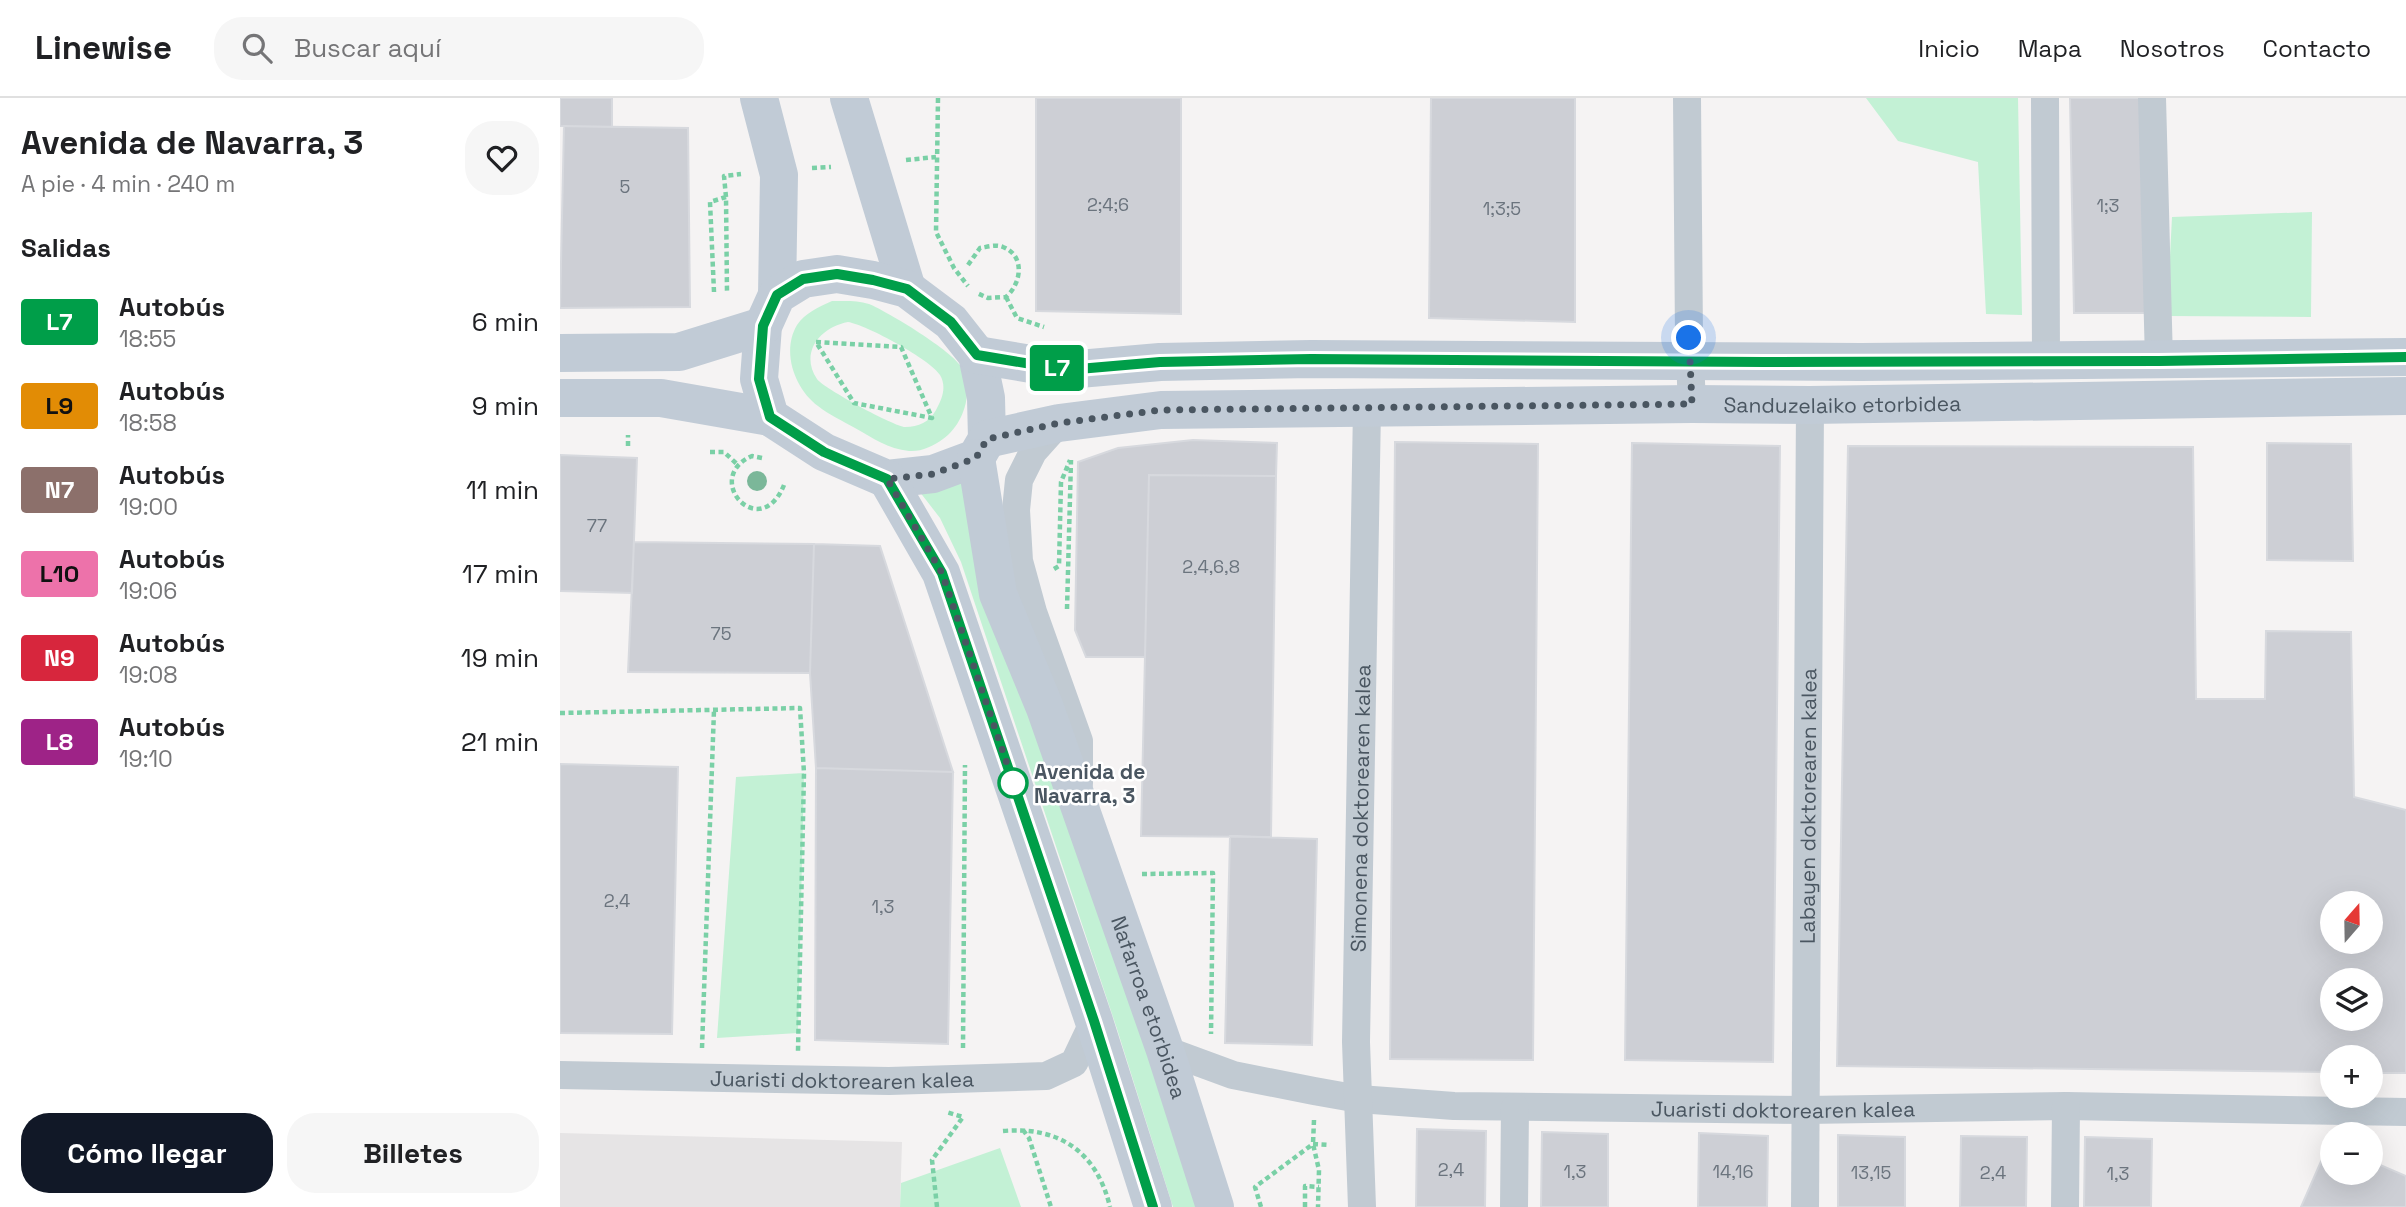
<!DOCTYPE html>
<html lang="es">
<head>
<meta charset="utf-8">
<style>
  :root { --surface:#fff; --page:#f6f6f6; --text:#202124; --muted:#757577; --line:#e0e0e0; --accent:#111827 }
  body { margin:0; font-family:"Space Grotesk",sans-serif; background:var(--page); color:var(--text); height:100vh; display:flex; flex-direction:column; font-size:26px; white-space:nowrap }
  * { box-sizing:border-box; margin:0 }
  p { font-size:23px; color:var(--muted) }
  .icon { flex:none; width:38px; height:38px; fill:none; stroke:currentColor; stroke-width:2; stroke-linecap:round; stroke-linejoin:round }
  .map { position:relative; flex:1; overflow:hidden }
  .side { display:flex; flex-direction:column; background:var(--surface); width:560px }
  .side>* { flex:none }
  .badge { padding:0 14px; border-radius:5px; font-size:24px; line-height:46px }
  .needle { width:46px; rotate:20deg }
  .fabs { position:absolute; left:1760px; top:793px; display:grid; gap:14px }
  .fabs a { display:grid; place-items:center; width:63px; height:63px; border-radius:50%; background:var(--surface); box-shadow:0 7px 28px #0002; font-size:35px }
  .you { position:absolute; width:35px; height:35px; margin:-18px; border:5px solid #fff; border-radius:50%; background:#1a73e8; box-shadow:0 0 0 10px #1a73e833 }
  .map>.badge { position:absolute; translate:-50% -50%; box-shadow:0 0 0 4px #fff }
  h2 { padding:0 21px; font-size:26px; line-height:63px }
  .round { display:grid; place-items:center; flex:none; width:74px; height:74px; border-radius:28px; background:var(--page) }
  .summary { display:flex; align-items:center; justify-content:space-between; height:119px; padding:0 21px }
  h1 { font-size:33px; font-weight:700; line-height:52px }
  .button { display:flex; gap:14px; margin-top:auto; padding:14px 21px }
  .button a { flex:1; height:80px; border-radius:28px; background:var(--accent); color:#fff; font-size:28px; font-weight:700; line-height:80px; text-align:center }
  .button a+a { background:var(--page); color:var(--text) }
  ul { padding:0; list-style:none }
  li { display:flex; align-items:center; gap:21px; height:84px; padding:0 21px }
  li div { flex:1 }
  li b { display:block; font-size:26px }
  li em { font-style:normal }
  li .badge { min-width:77px; font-weight:700; text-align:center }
  header { display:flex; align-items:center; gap:42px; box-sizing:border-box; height:98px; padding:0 35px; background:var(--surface); border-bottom:2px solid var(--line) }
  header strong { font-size:33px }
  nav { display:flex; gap:38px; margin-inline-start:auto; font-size:24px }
  .search { width:490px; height:63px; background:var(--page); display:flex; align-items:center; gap:18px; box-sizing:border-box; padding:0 24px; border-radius:28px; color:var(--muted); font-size:26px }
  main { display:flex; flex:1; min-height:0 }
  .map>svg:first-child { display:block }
</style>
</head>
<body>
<header>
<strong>Linewise</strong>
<div class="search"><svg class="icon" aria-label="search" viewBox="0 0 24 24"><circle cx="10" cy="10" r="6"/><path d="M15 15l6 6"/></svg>Buscar aquí</div>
<nav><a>Inicio</a><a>Mapa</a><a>Nosotros</a><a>Contacto</a></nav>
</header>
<main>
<section class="side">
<div class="summary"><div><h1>Avenida de Navarra, 3</h1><p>A pie · 4 min · 240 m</p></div><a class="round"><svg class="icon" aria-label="heart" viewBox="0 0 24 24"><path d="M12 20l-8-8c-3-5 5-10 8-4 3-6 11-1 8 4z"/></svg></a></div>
<h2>Salidas</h2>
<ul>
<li><span class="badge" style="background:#009e49;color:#fff">L7</span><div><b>Autobús</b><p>18:55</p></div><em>6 min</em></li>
<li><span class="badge" style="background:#e28c05;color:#111">L9</span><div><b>Autobús</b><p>18:58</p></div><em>9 min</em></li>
<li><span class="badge" style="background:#8c706b;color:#fff">N7</span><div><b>Autobús</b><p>19:00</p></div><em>11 min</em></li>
<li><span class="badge" style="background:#ed72aa;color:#111">L10</span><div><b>Autobús</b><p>19:06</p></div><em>17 min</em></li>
<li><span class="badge" style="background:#d7263d;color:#fff">N9</span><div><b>Autobús</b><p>19:08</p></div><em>19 min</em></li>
<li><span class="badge" style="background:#9e2387;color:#fff">L8</span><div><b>Autobús</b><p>19:10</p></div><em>21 min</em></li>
</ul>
<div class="button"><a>Cómo llegar</a><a>Billetes</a></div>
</section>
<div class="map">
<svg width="1846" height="1109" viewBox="0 0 1846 1109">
  <rect width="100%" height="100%" fill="#f5f3f3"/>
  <path fill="#e6e4e5" d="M0,1035L342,1044L340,1109H0Z"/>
  <path fill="#c3f1d5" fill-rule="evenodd" d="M1306,0H1458L1462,217L1426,216L1418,64L1338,43Z
    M1752,114L1751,219L1607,218L1612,119Z
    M272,203C284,203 297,202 309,206C328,214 393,253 402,270C414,293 404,326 383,341C373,348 361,354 349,353C328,351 313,340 295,330C283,323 269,317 258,308C235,291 221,254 237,227C245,215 259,209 272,203ZM288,224C307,227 371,262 380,277C387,289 382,301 376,312C369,324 359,329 345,329C335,329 263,290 257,281C239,254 261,229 288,224Z
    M413,373L641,1109H613L557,931L401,464L380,420L356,389Z
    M244,675L238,935L157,940L176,679Z
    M440,1050L461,1109H340L341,1085Z"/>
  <path fill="#cdcfd5" stroke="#d7d9de" stroke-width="2" fill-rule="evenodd" d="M0,0H52V29L0,28Z
    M476,0H621V216L476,213Z
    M871,0H1015V224L869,220Z
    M1510,0H1582L1586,215H1514Z
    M4,28L128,30L130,209L0,210Z
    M633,342L717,345L716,378L589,377L585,559H526L515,532L518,364L558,350Z
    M835,344L978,346L973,962L830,961Z
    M1072,345L1220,348L1213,964L1065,962Z
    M1707,345L1791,346L1793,463L1707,462Z
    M1288,348L1633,349L1636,601H1705L1706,533L1791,534L1794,699L1846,712V975H1811V959H1773V974L1277,968ZM1773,805H1811V844H1773ZM1773,882H1811V920H1773Z
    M0,357L77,360L72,495L0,493Z
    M589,377L716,378L711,739L581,738Z
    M74,444L254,446L250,575L68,574Z
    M254,446L320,448L393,674L256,670L250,575Z
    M0,666L118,669L112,936L0,935Z
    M256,670L393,674L388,946L255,942Z
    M670,738L757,741L752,947L665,945Z
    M857,1031L926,1033L925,1109H856Z
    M982,1034L1048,1036V1109H981Z
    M1139,1035L1208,1038L1207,1109H1138Z
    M1278,1037L1345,1039V1109H1278Z
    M1401,1038L1467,1039L1466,1109H1400Z
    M1525,1039L1592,1041L1591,1109H1524Z
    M1769,1045L1773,1047V1074H1811V1063L1846,1078V1109H1741Z"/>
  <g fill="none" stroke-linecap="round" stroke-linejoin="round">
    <path stroke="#7ad0a6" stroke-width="4.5" stroke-dasharray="5 3.5" stroke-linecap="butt" d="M378,0L376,134L394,170L408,188
      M346,62L376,59
      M252,70L271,69
      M166,99L164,78L181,76
      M408,167L420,150C427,149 436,146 443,149C466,158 461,186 446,199L428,200L417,195
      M154,194L150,104L166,99L167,194
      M446,199L457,220L484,229
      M256,244L341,249L372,320L294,305Z
      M68,348V337
      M150,354H164L178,367
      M202,360L192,358C141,380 200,446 224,387
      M494,471L499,468L501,384L510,362
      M507,511L511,362
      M0,615L240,610L244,675L238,953
      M582,776L653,775L651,936
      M142,950L154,612
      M403,950L405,667
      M754,1022L753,1046L759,1072L758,1109
      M463,1032L469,1040L491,1109
      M443,1033C499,1028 537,1054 550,1109
      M753,1046L770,1047
      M377,1109L372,1062L403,1019L386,1014
      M701,1109L695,1089L753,1046
      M745,1109V1088L759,1089"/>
    <g stroke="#c1cad2" stroke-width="28">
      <path d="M1127,0L1129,240L1132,306"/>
      <path d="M1485,0L1486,263"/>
      <path d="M1592,0L1599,263"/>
      <path d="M499,325L473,354L459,382L456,412L459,463L473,514L519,643V685"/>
      <path id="s1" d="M605,952L673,977L754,993L799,1001L894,1008L1246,1012L1506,1008L1846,1014"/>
      <path id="s2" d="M0,977L329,983L486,978L514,965L534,923"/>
      <path id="s3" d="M802,1109L796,944L807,310"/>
      <path d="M954,1109L955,1010"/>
      <path id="s4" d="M1245,1109L1250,307"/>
      <path d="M1505,1109L1506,1008"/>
    </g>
    <g stroke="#c1cbd6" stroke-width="38">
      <path d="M199,0L219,77L217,197"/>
      <path d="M289,0L347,191"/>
      <path d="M277,176L313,182L347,191L391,224L417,257L426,300L427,341L416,360L373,376L327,381L264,354L210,319L199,281L203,228L217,197L243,181Z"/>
      <path d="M0,255L119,254L203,228"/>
      <path d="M417,257L507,272L600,264L751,261L1301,264L1846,259"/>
      <path d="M0,300H101L210,319"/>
      <path id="s5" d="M427,341L499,325L601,312L1132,306L1250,307L1846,298"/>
      <path id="s6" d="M416,360L438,496L485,610L605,952L655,1109"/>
      <path d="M327,381L381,475L534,923L593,1109"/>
    </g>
  </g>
  <circle fill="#7bb799" cx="197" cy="383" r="10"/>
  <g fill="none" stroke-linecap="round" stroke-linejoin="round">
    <g stroke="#fff" stroke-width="16">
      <path id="line" d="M593,1109L534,923L382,475L327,381L264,354L210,319L199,281L203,228L217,197L243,181L277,176L313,182L347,191L391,224L417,257L507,272L600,264L751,261L1203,264L1599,263L1846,259"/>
    </g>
    <use href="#line" stroke="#009e49" stroke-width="10"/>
    <path stroke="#4a5661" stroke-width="7" stroke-dasharray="0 12.6" d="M453,685L456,692L382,475L327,381L373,376L416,360L427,341L499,325L601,312L1132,306L1129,240"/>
  </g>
  <circle fill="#fff" stroke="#009e49" stroke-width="3.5" cx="453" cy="685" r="14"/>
  <g text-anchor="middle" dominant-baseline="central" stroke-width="5" stroke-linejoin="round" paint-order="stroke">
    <g font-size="18" fill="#6b747e">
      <text x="65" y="88">5</text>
      <text x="548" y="106">2;4;6</text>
      <text x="1548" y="107">1;3</text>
      <text x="942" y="110">1;3;5</text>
      <text x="37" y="427">77</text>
      <text x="651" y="468">2,4,6,8</text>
      <text x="161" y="535">75</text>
      <text x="57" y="802">2,4</text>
      <text x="323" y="808">1,3</text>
      <text x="891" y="1071">2,4</text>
      <text x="1015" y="1073">1,3</text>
      <text x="1173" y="1073">14,16</text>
      <text x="1311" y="1074">13,15</text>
      <text x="1433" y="1074">2,4</text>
      <text x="1558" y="1075">1,3</text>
    </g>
    <g font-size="21" fill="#4a5661" stroke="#fff">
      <text stroke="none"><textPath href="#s5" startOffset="858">Sanduzelaiko etorbidea</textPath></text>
      <text stroke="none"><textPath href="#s4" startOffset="401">Labayen doktorearen kalea</textPath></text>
      <text stroke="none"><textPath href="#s3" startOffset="399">Simonena doktorearen kalea</textPath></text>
      <text stroke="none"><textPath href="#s6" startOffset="578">Nafarroa etorbidea</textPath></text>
      <text stroke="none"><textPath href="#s2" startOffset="282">Juaristi doktorearen kalea</textPath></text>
      <text stroke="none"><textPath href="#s1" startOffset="625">Juaristi doktorearen kalea</textPath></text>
    </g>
    <g font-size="21" font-weight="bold" fill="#4a5661" stroke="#fff" text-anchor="start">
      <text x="474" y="673">Avenida de<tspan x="474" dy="24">Navarra, 3</tspan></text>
    </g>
  </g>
</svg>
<div class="fabs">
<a><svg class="needle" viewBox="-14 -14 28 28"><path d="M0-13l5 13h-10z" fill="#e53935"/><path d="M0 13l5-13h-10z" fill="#757577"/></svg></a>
<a><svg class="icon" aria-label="layers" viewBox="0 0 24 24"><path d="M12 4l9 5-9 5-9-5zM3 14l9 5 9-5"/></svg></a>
<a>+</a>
<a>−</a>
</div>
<div class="you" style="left:1129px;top:240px"></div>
<b class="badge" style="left:497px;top:270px;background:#009e49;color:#fff">L7</b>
</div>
</main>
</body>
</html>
